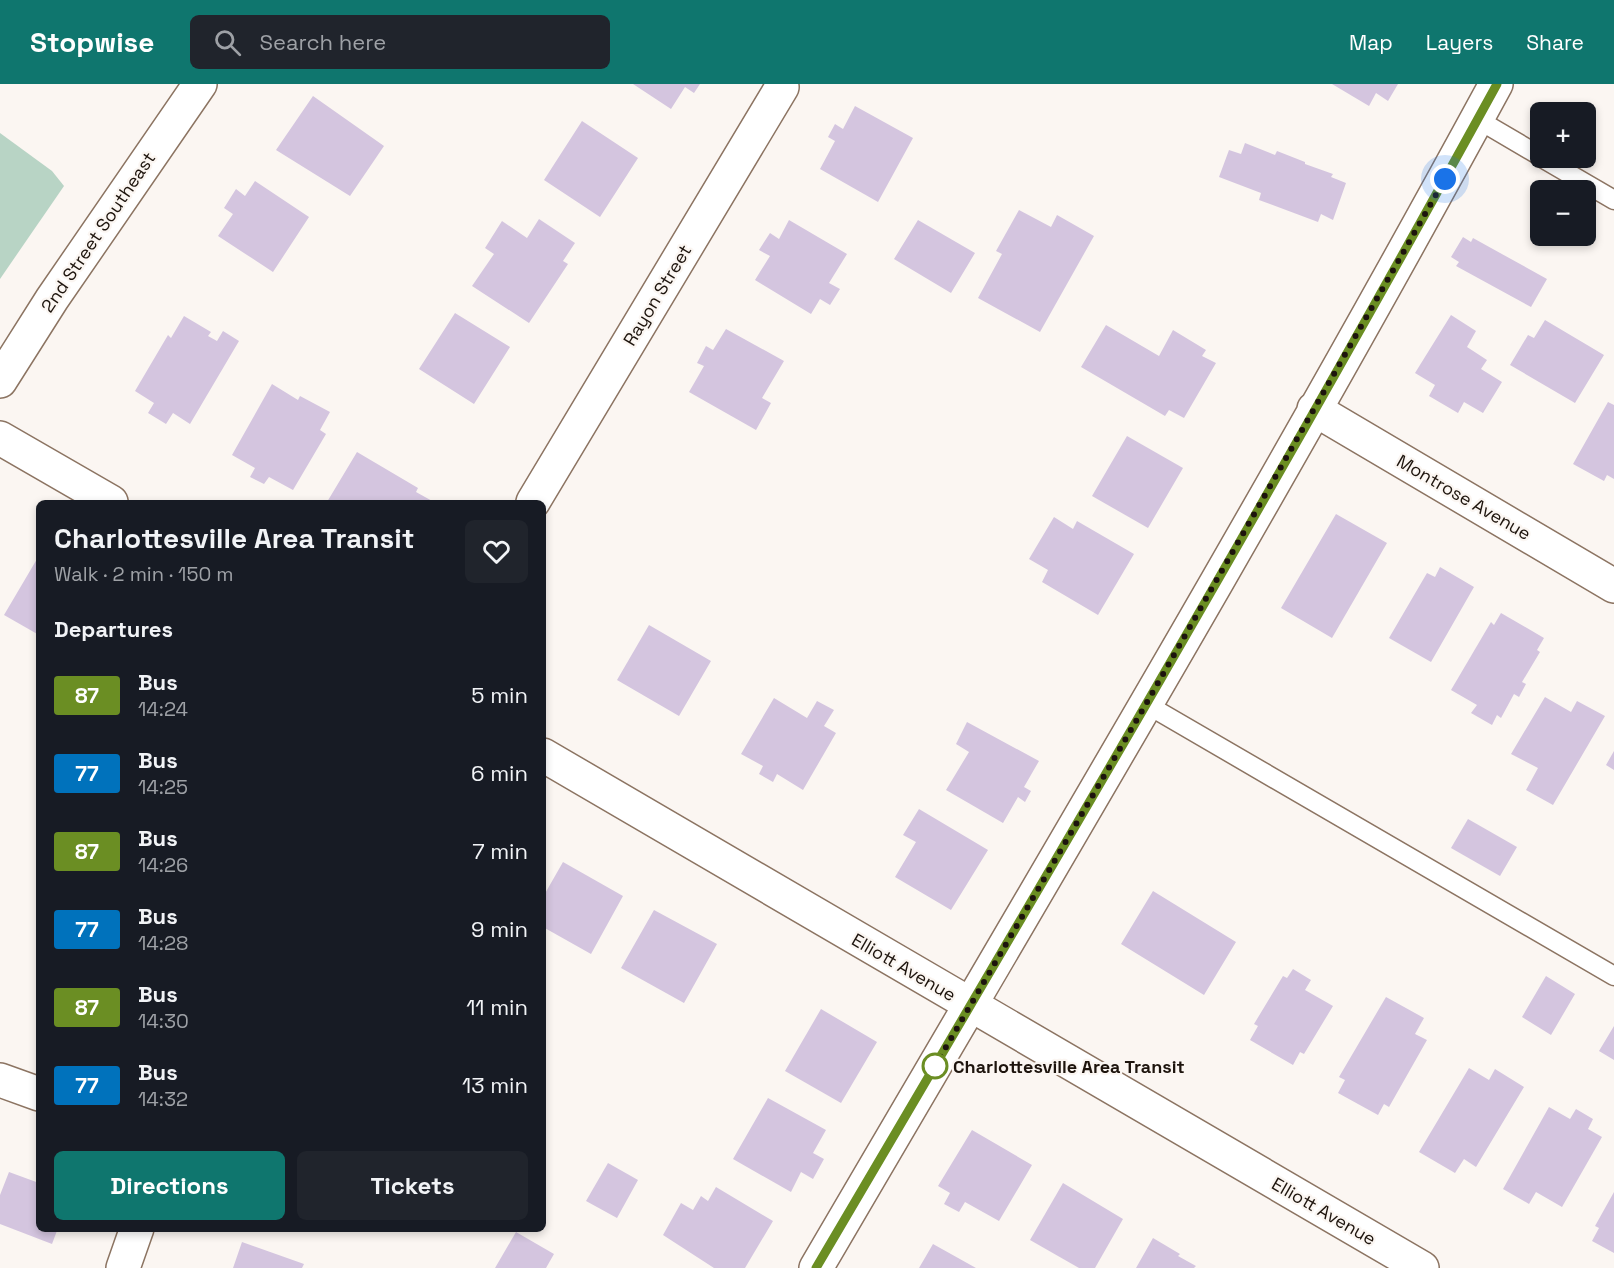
<!DOCTYPE html>
<html lang="en">
<head>
<meta charset="utf-8">
<style>
  :root { --surface:#171b24; --page:#20242c; --text:#f1f3f6; --muted:#9ea1a6; --accent:#0f766e }
  body { margin:0; font-family:"Space Grotesk",sans-serif; background:var(--page); color:var(--text); height:100vh; display:flex; flex-direction:column; font-size:22px; white-space:nowrap }
  * { box-sizing:border-box; margin:0 }
  p { font-size:20px; color:var(--muted) }
  .icon { flex:none; width:33px; height:33px; fill:none; stroke:currentColor; stroke-width:2; stroke-linecap:round; stroke-linejoin:round }
  .map { position:relative; flex:1; overflow:hidden }
  .sheet { position:absolute; left:36px; top:416px; width:510px; height:732px; display:flex; flex-direction:column; background:var(--surface); border-radius:9px; box-shadow:0 3px 9px #0003 }
  .sheet>* { flex:none }
  .badge { padding:0 12px; border-radius:4px; font-size:21px; line-height:39px }
  .buttons { position:absolute; left:1530px; top:18px; display:grid; gap:12px }
  .buttons a { display:grid; place-items:center; width:66px; height:66px; border-radius:9px; background:var(--surface); box-shadow:0 3px 9px #0003; font-size:30px }
  .you { position:absolute; width:30px; height:30px; margin:-15px; border:4px solid #fff; border-radius:50%; background:#1a73e8; box-shadow:0 0 0 9px #1a73e833 }
  .map>.badge { position:absolute; translate:-50% -50%; box-shadow:0 0 0 3px #fff }
  h2 { padding:0 18px; font-size:22px; line-height:54px }
  .round { display:grid; place-items:center; flex:none; width:63px; height:63px; border-radius:9px; background:var(--page) }
  .overview { display:flex; align-items:center; justify-content:space-between; height:102px; padding:0 18px }
  h1 { font-size:28px; font-weight:700; line-height:45px }
  .primary-button { display:flex; gap:12px; margin-top:auto; padding:12px 18px }
  .primary-button a { flex:1; height:69px; border-radius:9px; background:var(--accent); color:#fff; font-size:24px; font-weight:700; line-height:69px; text-align:center }
  .primary-button a+a { background:var(--page); color:var(--text) }
  ul { padding:0; list-style:none }
  li { display:flex; align-items:center; gap:18px; height:78px; padding:0 18px }
  li div { flex:1 }
  li b { display:block; font-size:22px }
  li em { font-style:normal }
  li .badge { min-width:66px; font-weight:700; text-align:center }
  header { display:flex; align-items:center; gap:36px; box-sizing:border-box; height:84px; padding:0 30px; background:var(--accent); color:#fff }
  header strong { font-size:28px }
  nav { display:flex; gap:33px; margin-inline-start:auto; font-size:21px }
  .search { width:420px; height:54px; background:var(--page); display:flex; align-items:center; gap:15px; box-sizing:border-box; padding:0 21px; border-radius:9px; color:var(--muted); font-size:22px }
  .map>svg:first-child { display:block }
</style>
</head>
<body>
<header>
<strong>Stopwise</strong>
<div class="search"><svg class="icon" aria-label="search" viewBox="0 0 24 24"><circle cx="10" cy="10" r="6"/><path d="M15 15l6 6"/></svg>Search here</div>
<nav><a>Map</a><a>Layers</a><a>Share</a></nav>
</header>
<div class="map">
<svg width="1614" height="1184" viewBox="0 0 1614 1184">
  <rect width="100%" height="100%" fill="#fbf6f2"/>
  <path fill="#b8d4c5" d="M0,49L52,87L64,102L0,195Z"/>
  <path fill="#d4c5df" d="M633,0H700L694,9L685,3L671,25Z
    M1332,0H1398L1388,17L1376,9L1369,22Z
    M313,12L384,62L350,112L276,66Z
    M855,22L913,54L878,118L820,85L835,57L828,53L835,40L843,45Z
    M582,37L638,74L600,133L544,96Z
    M1245,59L1275,71L1277,67L1305,78V80L1333,90L1331,93L1346,99L1333,136L1321,130L1318,138L1259,116L1261,109L1219,93L1229,66L1241,70Z
    M255,97L309,133L273,188L218,152L233,130L224,124L236,105L245,112Z
    M1019,126L1051,143L1057,131L1094,152L1040,248L978,214L1002,170L996,167Z
    M539,135L575,159L563,177L568,180L529,239L472,202L494,170L485,164L502,137L527,154Z
    M789,136L847,170L829,199L840,205L830,221L820,215L811,230L755,196L770,172L759,166L770,149L779,155Z
    M918,136L975,169L951,209L894,175Z
    M1463,153L1471,158L1473,154L1547,195L1531,223L1456,182L1459,178L1451,173Z
    M455,229L510,263L474,320L419,285Z
    M1451,231L1476,247L1467,263L1487,276L1481,285L1502,298L1483,329L1464,318L1458,329L1429,312L1435,301L1415,289Z
    M184,232L211,248L208,252L217,257L223,247L239,257L190,340L173,329L166,340L148,329L154,319L135,307L168,251L171,254Z
    M1545,236L1604,271L1575,319L1510,281L1528,251L1534,254Z
    M1106,241L1159,272L1173,246L1206,266L1202,272L1216,279L1184,334L1169,326L1165,332L1081,283Z
    M726,245L784,277L762,314L771,319L756,346L689,308L704,282L697,279L706,262L713,266Z
    M272,300L298,316L300,312L330,328L320,346L326,350L293,406L269,393L264,400L250,393L255,384L232,371Z
    M1608,318L1614,321V395L1607,391L1604,397L1573,380Z
    M1127,352L1183,384L1148,444L1092,412Z
    M357,368L418,404L416,408L434,418H327Z
    M1336,430L1387,459L1332,554L1281,524Z
    M1054,433L1073,445L1077,437L1134,470L1098,531L1042,498L1048,486L1029,475Z
    M37,475L39,476V551L4,531Z
    M1440,483L1474,503L1431,578L1389,554L1427,489L1435,493Z
    M1501,529L1544,554L1537,566L1540,568L1522,598L1526,600L1519,613L1514,610L1501,634L1497,631L1492,641L1471,629L1477,621L1451,606L1491,538L1494,541Z
    M649,541L711,577L679,632L617,596Z
    M1545,613L1571,628L1577,617L1605,632L1553,721L1526,706L1538,684L1511,670Z
    M774,614L807,634L817,617L834,626L824,642L836,649L803,706L777,690L773,698L759,690L763,682L741,670Z
    M967,638L1039,677L1024,703L1031,707L1025,718L1018,713L1003,739L946,706L969,668L956,660Z
    M1614,667V686L1606,681Z
    M919,725L988,766L951,826L895,793L916,758L903,751Z
    M1468,735L1517,763L1500,792L1451,764Z
    M563,778L623,812L591,870L543,843V813Z
    M1153,807L1236,858L1204,911L1121,860Z
    M654,826L717,860L684,919L621,884Z
    M1293,885L1311,896L1305,906L1333,922L1304,970L1300,968L1293,981L1250,956L1258,942L1254,940L1283,892L1287,894Z
    M1546,892L1575,910L1551,951L1522,933Z
    M1386,913L1424,934L1415,950L1427,956L1389,1023L1384,1020L1378,1031L1338,1009L1345,996L1339,993Z
    M821,925L877,958L841,1019L785,987Z
    M1614,942V976L1599,967Z
    M1469,984L1489,996L1495,985L1524,1003L1476,1083L1464,1075L1455,1089L1419,1068Z
    M768,1014L826,1046L813,1069L824,1075L813,1095L801,1088L791,1108L733,1075Z
    M1549,1023L1570,1035L1576,1025L1593,1035L1588,1045L1602,1053L1562,1123L1536,1108L1529,1120L1503,1105Z
    M972,1046L1032,1081L999,1137L965,1118L959,1128L944,1120L950,1109L938,1102Z
    M608,1079L638,1096L617,1134L586,1117Z
    M9,1088L39,1099V1144H58L52,1160L0,1140V1111Z
    M1063,1099L1123,1135L1095,1184H1079L1030,1156Z
    M716,1103L773,1137L745,1184H714L663,1151L681,1119L693,1126L701,1112L708,1117Z
    M1614,1108V1169L1592,1157L1599,1144L1595,1142Z
    M516,1148L554,1170L546,1184H495Z
    M1153,1154L1180,1170L1178,1172L1196,1182L1194,1184H1136Z
    M242,1158L304,1180L302,1184H233Z
    M933,1160L976,1184H919Z"/>
  <g fill="none" stroke-linecap="round" stroke-linejoin="round">
    <g stroke="#8c7462" stroke-width="21">
      <path id="lane" d="M1477,35L1540,72
        M1542,74L1614,116
        M1146,620L1614,892"/>
    </g>
    <g stroke="#8c7462" stroke-width="36">
      <path id="street" d="M0,297L52,215L200,0
        M1314,325L1614,502
        M533,418L782,3
        M0,996L39,1010
        M123,1184L137,1144
        M816,1184C1046,791 1279,400 1496,0"/>
    </g>
    <g stroke="#8c7462" stroke-width="36">
      <path id="secondary" d="M0,354L111,418
        M543,671L1422,1184"/>
    </g>
    <use href="#lane" stroke="#fff" stroke-width="18"/>
    <use href="#street" stroke="#fff" stroke-width="33"/>
    <use href="#secondary" stroke="#fff" stroke-width="33"/>
  </g>
  <g fill="none" stroke-linecap="round" stroke-linejoin="round">
    <g stroke="#fff" stroke-width="14">
      <path id="line" d="M816,1184C1047,792 1278,399 1497,0"/>
    </g>
    <use href="#line" stroke="#6b8e23" stroke-width="9"/>
    <path stroke="#1d140d" stroke-width="6" stroke-dasharray="0 10.8" d="M935,982L1146,620L1445,95"/>
  </g>
  <circle fill="#fff" stroke="#6b8e23" stroke-width="3" cx="935" cy="982" r="12"/>
  <g text-anchor="middle" dominant-baseline="central" stroke-width="4.5" stroke-linejoin="round" paint-order="stroke">
    <g font-size="18" fill="#1d140d" stroke="#fbf6f2">
      <text transform="translate(98 148) rotate(-56)">2nd Street Southeast</text>
      <text transform="translate(657 211) rotate(-59)">Rayon Street</text>
      <text transform="translate(1464 413) rotate(30)">Montrose Avenue</text>
      <text transform="translate(904 883) rotate(30)">Elliott Avenue</text>
      <text transform="translate(1324 1127) rotate(30)">Elliott Avenue</text>
    </g>
    <g font-size="18" font-weight="bold" fill="#1d140d" stroke="#fbf6f2" text-anchor="start">
      <text x="953" y="982">Charlottesville Area Transit</text>
    </g>
  </g>
</svg>
<div class="buttons">
<a>+</a>
<a>−</a>
</div>
<div class="you" style="left:1445px;top:95px"></div>
<section class="sheet">
<div class="overview"><div><h1>Charlottesville Area Transit</h1><p>Walk · 2 min · 150 m</p></div><a class="round"><svg class="icon" aria-label="heart" viewBox="0 0 24 24"><path d="M12 20l-8-8c-3-5 5-10 8-4 3-6 11-1 8 4z"/></svg></a></div>
<h2>Departures</h2>
<ul>
<li><span class="badge" style="background:#6b8e23;color:#fff">87</span><div><b>Bus</b><p>14:24</p></div><em>5 min</em></li>
<li><span class="badge" style="background:#0072bc;color:#fff">77</span><div><b>Bus</b><p>14:25</p></div><em>6 min</em></li>
<li><span class="badge" style="background:#6b8e23;color:#fff">87</span><div><b>Bus</b><p>14:26</p></div><em>7 min</em></li>
<li><span class="badge" style="background:#0072bc;color:#fff">77</span><div><b>Bus</b><p>14:28</p></div><em>9 min</em></li>
<li><span class="badge" style="background:#6b8e23;color:#fff">87</span><div><b>Bus</b><p>14:30</p></div><em>11 min</em></li>
<li><span class="badge" style="background:#0072bc;color:#fff">77</span><div><b>Bus</b><p>14:32</p></div><em>13 min</em></li>
</ul>
<div class="primary-button"><a>Directions</a><a>Tickets</a></div>
</section>
</div>
</body>
</html>
